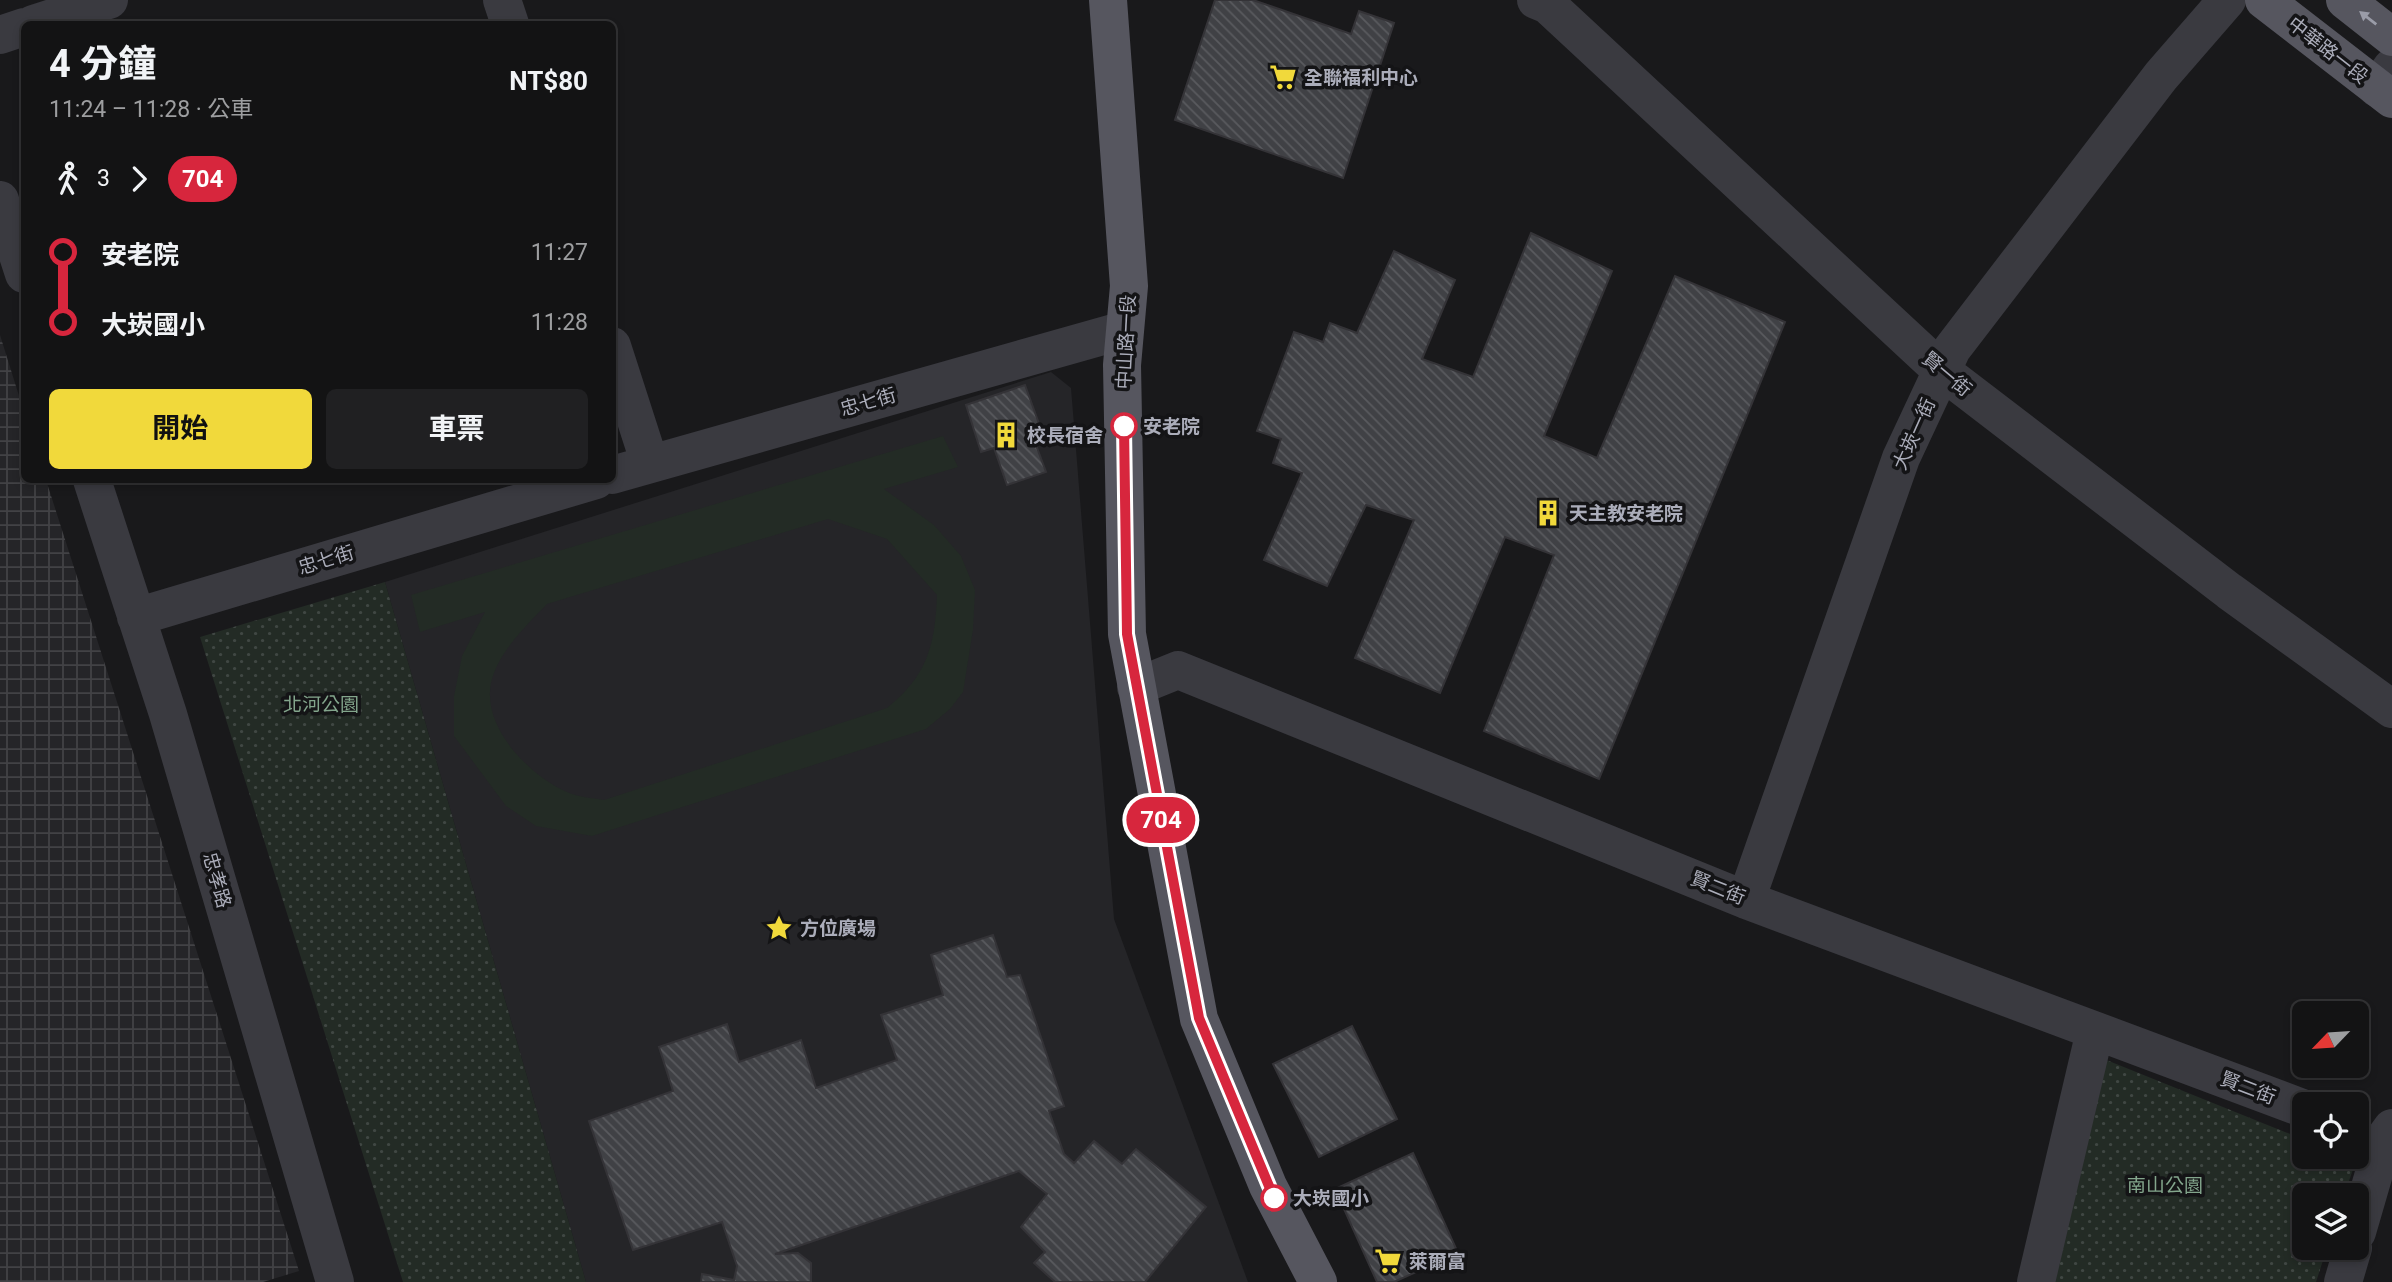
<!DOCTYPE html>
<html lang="zh-TW">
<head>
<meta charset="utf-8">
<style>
  :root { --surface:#131314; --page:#202022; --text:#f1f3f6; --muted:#9d9ea0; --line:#323234; --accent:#f1d93b }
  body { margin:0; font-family:Roboto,"Noto Sans TC",sans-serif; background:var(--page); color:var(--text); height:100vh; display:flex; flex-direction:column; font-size:26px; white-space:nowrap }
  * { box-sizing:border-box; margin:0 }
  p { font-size:23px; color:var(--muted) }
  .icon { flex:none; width:38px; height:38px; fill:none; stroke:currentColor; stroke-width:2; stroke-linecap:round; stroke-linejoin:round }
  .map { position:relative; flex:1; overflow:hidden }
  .details { position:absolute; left:21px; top:21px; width:595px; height:462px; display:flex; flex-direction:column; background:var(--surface); border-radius:10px; box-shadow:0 4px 10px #0003,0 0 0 2px var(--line) }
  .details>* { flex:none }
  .badge { padding:0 14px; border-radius:23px; font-size:24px; line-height:46px }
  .needle { width:46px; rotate:245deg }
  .fabs { position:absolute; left:2292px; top:1001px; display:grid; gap:14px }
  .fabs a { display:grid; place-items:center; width:77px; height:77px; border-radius:10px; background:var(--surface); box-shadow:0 4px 10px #0003,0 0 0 2px var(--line); font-size:35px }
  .map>.badge { position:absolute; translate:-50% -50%; box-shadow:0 0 0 4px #fff }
  .legs { display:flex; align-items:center; gap:10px; height:77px; padding:0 28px; font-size:23px }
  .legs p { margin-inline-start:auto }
  .summary { display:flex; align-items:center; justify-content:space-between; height:119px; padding:0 28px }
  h1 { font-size:38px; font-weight:700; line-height:52px }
  .primary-button { display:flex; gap:14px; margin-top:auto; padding:14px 28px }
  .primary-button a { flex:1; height:80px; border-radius:10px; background:var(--accent); color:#111; font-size:28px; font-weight:700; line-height:80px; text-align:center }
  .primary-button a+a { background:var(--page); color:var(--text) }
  ul { padding:0 28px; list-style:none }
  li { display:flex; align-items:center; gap:24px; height:70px; font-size:26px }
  li i { display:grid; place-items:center; width:10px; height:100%; margin:0 9px; background:currentColor }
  li i::after { content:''; width:18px; height:18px; margin:-9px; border:5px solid; border-radius:50%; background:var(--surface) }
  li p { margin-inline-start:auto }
  li:first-child i { background:linear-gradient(#0000 50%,currentColor 0) }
  li:last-child i { background:linear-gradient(currentColor 50%,#0000 0) }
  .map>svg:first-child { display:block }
</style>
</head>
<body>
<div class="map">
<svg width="2392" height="1282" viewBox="0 0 2392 1282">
  <defs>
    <pattern id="industrial-grid" width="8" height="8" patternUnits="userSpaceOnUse" patternTransform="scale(1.75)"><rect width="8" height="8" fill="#252528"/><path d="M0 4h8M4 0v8" fill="none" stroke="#424245"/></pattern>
    <pattern id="park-dots" width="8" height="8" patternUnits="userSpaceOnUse" patternTransform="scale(1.75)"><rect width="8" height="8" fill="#232b25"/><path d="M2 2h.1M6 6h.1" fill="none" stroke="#404743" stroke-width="1.8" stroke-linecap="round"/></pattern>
    <pattern id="building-back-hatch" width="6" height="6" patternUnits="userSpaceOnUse" patternTransform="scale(1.75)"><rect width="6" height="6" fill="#404145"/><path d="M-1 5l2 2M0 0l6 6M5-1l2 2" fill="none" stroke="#595a5e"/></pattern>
  </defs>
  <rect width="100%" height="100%" fill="#19191b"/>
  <path fill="#252528" d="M1051,372L1071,388L1114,919L1248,1282H586L385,582Z"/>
  <path fill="url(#industrial-grid)" d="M0,335L24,412V480H46L299,1271L263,1282H0Z"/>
  <path fill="url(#park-dots)" d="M385,582L586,1282H403L200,637Z
    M2099,1057L2305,1140V1157H2346L2356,1161L2344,1195H2305V1248H2327L2316,1282H2045Z"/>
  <path fill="#232b25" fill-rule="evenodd" d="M943,436L958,467L884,489L934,525L961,556L975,590L973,630L963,692L950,709L926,729L592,836L536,826L506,806L454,736V696L462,656L485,612L420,632L411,595ZM828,519L887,539L937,595C935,646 927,676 887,708L604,800C592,798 578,797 567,792C530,776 482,728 491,683C498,652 526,626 547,604Z"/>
  <path fill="url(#building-back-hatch)" stroke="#343337" stroke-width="2" d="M1215,0H1253L1351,34L1359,11L1394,23L1343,178L1175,120Z
    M1531,233L1612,271L1544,436L1597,458L1675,276L1785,322L1599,779L1484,731L1554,555L1505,537L1440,693L1355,658L1414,520L1366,505L1327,586L1264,560L1302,473L1273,463L1281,439L1257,431L1294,332L1323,342L1330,323L1357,333L1394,251L1455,280L1422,359L1473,377Z
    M1025,385L1042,432L1033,437L1046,472L1007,485L994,448L981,452L966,405Z
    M993,935L1007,977L1020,975L1064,1106L1049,1111L1064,1154L1074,1163L1094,1141L1122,1164L1136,1149L1206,1207L1145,1282H1055L1034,1263L1045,1252L1021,1227L1047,1194L1019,1171L775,1254L798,1253L811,1263V1282H701L702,1274L734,1280L737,1266L722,1222L633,1250L589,1121L673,1091L659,1047L727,1024L739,1062L801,1040L816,1088L897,1060L881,1015L943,995L931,955Z
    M1352,1026L1397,1119L1319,1157L1273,1064Z
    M1413,1153L1458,1253L1394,1282H1377L1335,1189Z"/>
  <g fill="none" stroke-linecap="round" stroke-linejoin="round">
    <path stroke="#3a3a40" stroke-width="38" d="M502,0L510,24
      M1536,0L1548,5L1942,371L2229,591L2392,709
      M33,24L109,0
      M0,35L24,27
      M2377,88L2392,67
      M0,200L24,274
      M612,346L650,464
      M612,475L1124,330
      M92,480L168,714L335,1282
      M136,617L596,480
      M1136,687L1178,670L1746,900L2305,1109
      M1746,900L1901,458L1952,349L2161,76L2227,0
      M2357,1232L2384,1139L2392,1128
      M2036,1282L2095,1031
      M2343,1282L2353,1248"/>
    <path stroke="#56565f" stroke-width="38" d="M1108,0L1129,286L1122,365L1127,634L1199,1019L1268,1186L1318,1282
      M2264,0L2392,99
      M2345,0L2392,37"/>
  </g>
  <defs><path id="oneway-solid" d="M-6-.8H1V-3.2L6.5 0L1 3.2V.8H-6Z" transform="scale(1.75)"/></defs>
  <use fill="#9a9ca8" href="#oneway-solid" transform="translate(2368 18) rotate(-142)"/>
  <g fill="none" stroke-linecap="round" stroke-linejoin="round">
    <g stroke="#fff" stroke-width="16">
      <path id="line-1" d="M1124,426L1127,634L1199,1018L1274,1198"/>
    </g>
    <use href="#line-1" stroke="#d7263d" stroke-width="10"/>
  </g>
  <defs>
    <g id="supermarket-bare" transform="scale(2.1)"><path d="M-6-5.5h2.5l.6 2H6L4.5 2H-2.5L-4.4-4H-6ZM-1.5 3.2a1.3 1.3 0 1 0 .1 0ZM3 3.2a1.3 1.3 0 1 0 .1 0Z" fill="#f1d93b" stroke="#141416" stroke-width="2.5" paint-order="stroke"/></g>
    <g id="building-bare" transform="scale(2.1)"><path d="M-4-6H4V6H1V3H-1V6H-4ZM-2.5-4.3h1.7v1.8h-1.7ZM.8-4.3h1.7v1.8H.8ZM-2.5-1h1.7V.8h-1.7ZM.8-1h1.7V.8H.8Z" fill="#f1d93b" stroke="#141416" stroke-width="2.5" paint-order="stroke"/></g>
    <g id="sight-bare" transform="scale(2.1)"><path d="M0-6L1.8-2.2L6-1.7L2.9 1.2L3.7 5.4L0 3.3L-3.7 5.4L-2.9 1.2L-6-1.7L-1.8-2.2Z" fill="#f1d93b" stroke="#141416" stroke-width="2.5" paint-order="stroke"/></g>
  </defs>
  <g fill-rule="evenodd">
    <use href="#supermarket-bare" x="1283" y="77"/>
    <use href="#building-bare" x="1006" y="435"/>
    <use href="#building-bare" x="1548" y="513"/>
    <use href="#sight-bare" x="779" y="928"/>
    <use href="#supermarket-bare" x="1388" y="1261"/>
  </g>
  <g fill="#fff" stroke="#d7263d" stroke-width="3.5">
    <circle cx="1124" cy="426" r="12"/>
    <circle cx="1274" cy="1198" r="12"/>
  </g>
  <g text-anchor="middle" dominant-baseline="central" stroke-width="7" stroke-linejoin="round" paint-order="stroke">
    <g font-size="19" fill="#abadba" stroke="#141416">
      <text transform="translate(2328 50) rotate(38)">中華路一段</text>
      <text transform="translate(1126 342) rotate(-87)">中山路一段</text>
      <text transform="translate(1947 374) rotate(40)">賢一街</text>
      <text transform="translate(868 402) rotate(-16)">忠七街</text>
      <text transform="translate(1914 434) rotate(-66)">大崁一街</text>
      <text transform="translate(326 560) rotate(-17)">忠七街</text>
      <text transform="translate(217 880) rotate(74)">忠孝路</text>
      <text transform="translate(1718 888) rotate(22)">賢二街</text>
      <text transform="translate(2248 1088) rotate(21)">賢二街</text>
    </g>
    <g font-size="19" font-weight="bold" fill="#abadba" stroke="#141416" text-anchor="start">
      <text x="1304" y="77">全聯福利中心</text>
      <text x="1027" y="435">校長宿舍</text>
      <text x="1569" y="513">天主教安老院</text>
      <text x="800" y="928">方位廣場</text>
      <text x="1409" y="1261">萊爾富</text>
    </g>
    <g font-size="19" font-weight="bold" fill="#abadba" stroke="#141416" text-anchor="start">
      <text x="1143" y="426">安老院</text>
      <text x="1293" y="1198">大崁國小</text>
    </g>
    <g font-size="19" fill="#83a58c" stroke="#141416">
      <text x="321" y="704">北河公園</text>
      <text x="2165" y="1185">南山公園</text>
    </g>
  </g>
</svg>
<div class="fabs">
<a><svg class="needle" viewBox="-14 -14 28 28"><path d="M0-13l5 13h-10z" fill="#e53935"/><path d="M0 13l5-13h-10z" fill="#9d9ea0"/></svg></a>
<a><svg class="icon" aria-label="locate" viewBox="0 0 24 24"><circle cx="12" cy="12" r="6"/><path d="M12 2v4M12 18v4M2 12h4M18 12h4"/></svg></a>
<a><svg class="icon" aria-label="layers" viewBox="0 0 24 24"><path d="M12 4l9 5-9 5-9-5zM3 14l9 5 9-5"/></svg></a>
</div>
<b class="badge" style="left:1161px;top:820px;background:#d7263d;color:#fff">704</b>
<section class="details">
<div class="summary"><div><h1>4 分鐘</h1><p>11:24 – 11:28 · 公車</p></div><b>NT$80</b></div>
<div class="legs"><svg class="icon" aria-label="walk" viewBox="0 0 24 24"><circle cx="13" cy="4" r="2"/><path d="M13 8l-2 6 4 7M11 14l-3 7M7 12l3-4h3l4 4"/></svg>3<svg class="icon" aria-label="forward" viewBox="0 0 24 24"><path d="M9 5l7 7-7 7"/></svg><b class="badge" style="background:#d7263d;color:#fff">704</b></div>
<ul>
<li><i style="color:#d7263d"></i><b>安老院</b><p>11:27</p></li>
<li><i style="color:#d7263d"></i><b>大崁國小</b><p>11:28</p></li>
</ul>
<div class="primary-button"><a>開始</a><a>車票</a></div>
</section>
</div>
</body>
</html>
